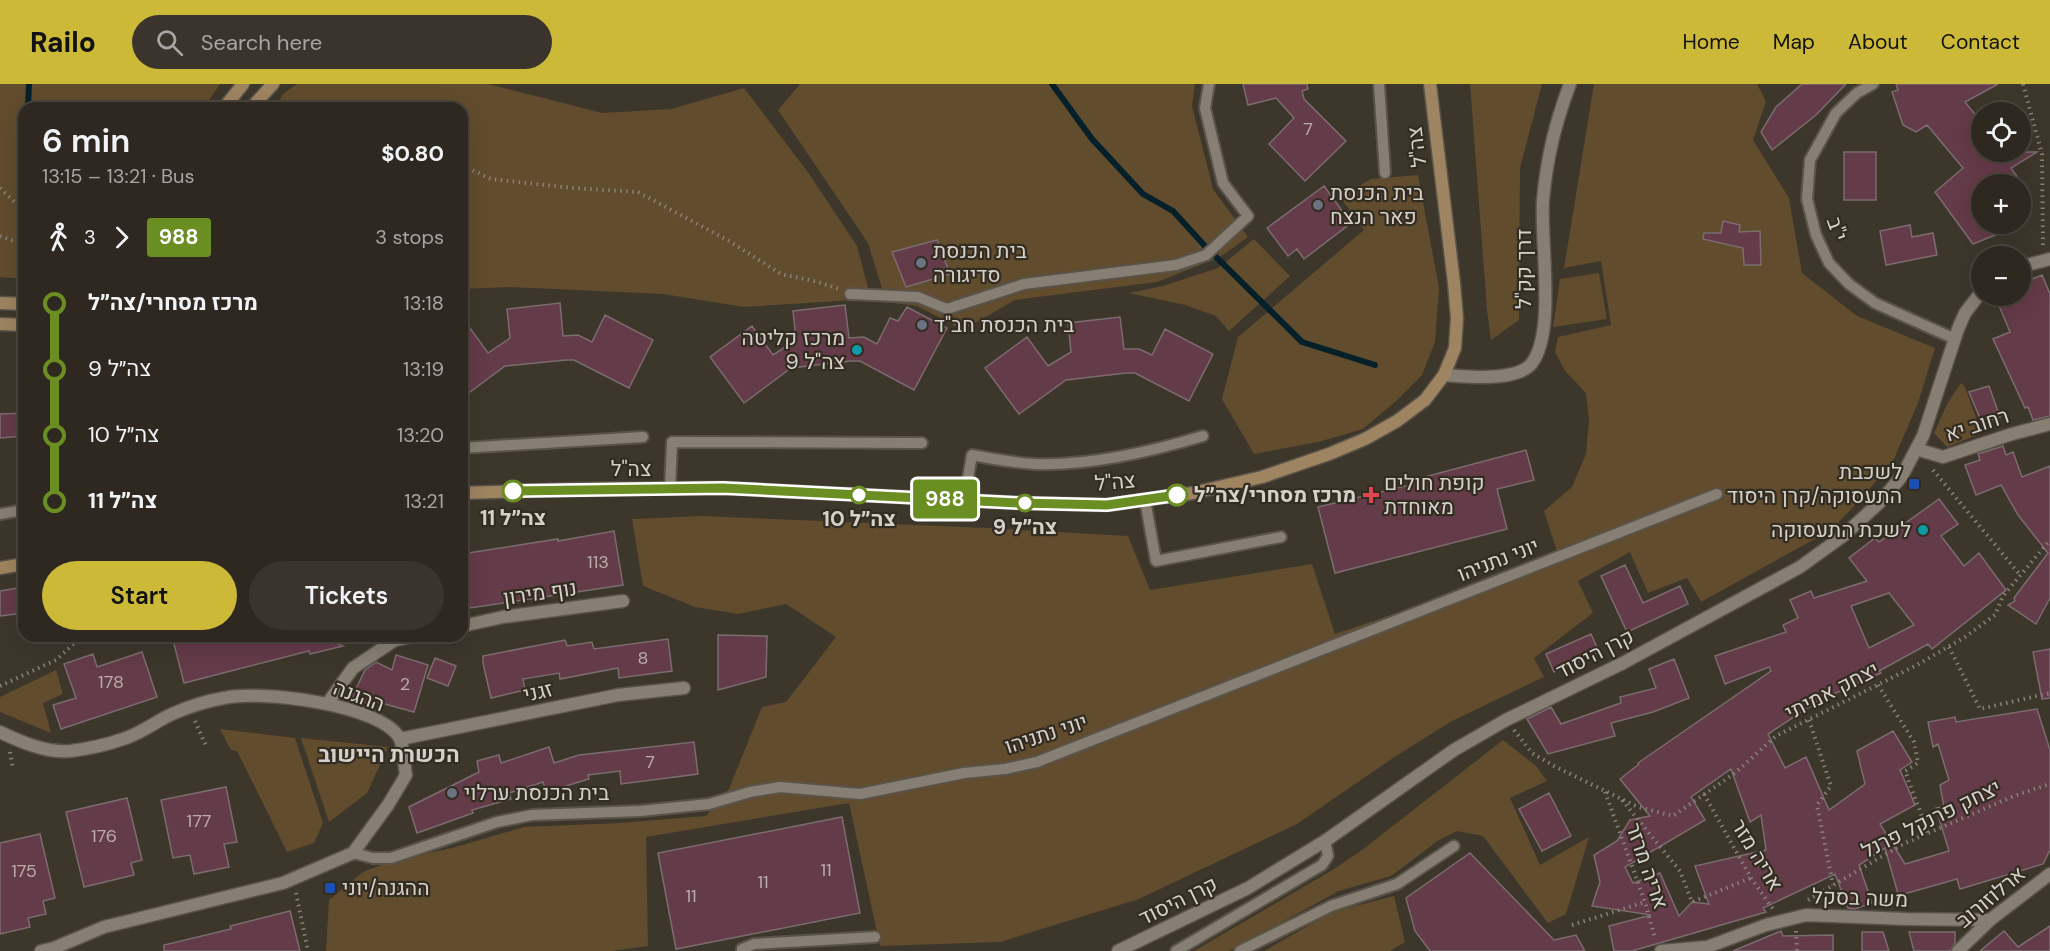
<!DOCTYPE html>
<html lang="en">
<head>
<meta charset="utf-8">
<style>
  :root { --surface:#2e2820; --page:#3a342d; --text:#f1f3f6; --muted:#a7a6a5; --line:#49443e; --accent:#ccb938 }
  body { margin:0; font-family:"DM Sans",Heebo,sans-serif; background:var(--page); color:var(--text); height:100vh; display:flex; flex-direction:column; font-size:22px; white-space:nowrap }
  * { box-sizing:border-box; margin:0 }
  p { font-size:20px; color:var(--muted) }
  .icon { flex:none; width:33px; height:33px; fill:none; stroke:currentColor; stroke-width:2; stroke-linecap:round; stroke-linejoin:round }
  .map { position:relative; flex:1; overflow:hidden }
  .side { position:absolute; left:18px; top:18px; width:450px; height:540px; display:flex; flex-direction:column; background:var(--surface); border-radius:18px; box-shadow:0 6px 24px #0002,0 0 0 2px var(--line) }
  .side>* { flex:none }
  .badge { padding:0 12px; border-radius:4px; font-size:21px; line-height:39px }
  .controls { position:absolute; left:1971px; top:18px; display:grid; gap:12px }
  .controls a { display:grid; place-items:center; width:60px; height:60px; border-radius:50%; background:var(--surface); box-shadow:0 6px 24px #0002,0 0 0 2px var(--line); font-size:30px }
  .map>.badge { position:absolute; translate:-50% -50%; box-shadow:0 0 0 3px #fff }
  .legs { display:flex; align-items:center; gap:9px; height:66px; padding:0 24px; font-size:20px }
  .legs p { margin-inline-start:auto }
  .overview { display:flex; align-items:center; justify-content:space-between; height:102px; padding:0 24px }
  h1 { font-size:33px; font-weight:600; line-height:45px }
  .button { display:flex; gap:12px; margin-top:auto; padding:12px 24px }
  .button a { flex:1; height:69px; border-radius:36px; background:var(--accent); color:#111; font-size:24px; font-weight:600; line-height:69px; text-align:center }
  .button a+a { background:var(--page); color:var(--text) }
  ul { padding:0 24px; list-style:none }
  li { display:flex; align-items:center; gap:21px; height:66px; font-size:22px }
  li i { display:grid; place-items:center; width:9px; height:100%; margin:0 8px; background:currentColor }
  li i::after { content:''; width:15px; height:15px; margin:-8px; border:4px solid; border-radius:50%; background:var(--surface) }
  li p { margin-inline-start:auto }
  li:first-child i { background:linear-gradient(#0000 50%,currentColor 0) }
  li:last-child i { background:linear-gradient(currentColor 50%,#0000 0) }
  header { display:flex; align-items:center; gap:36px; box-sizing:border-box; height:84px; padding:0 30px; background:var(--accent); color:#111 }
  header strong { font-size:28px }
  nav { display:flex; gap:33px; margin-inline-start:auto; font-size:21px }
  .search { width:420px; height:54px; background:var(--page); display:flex; align-items:center; gap:15px; box-sizing:border-box; padding:0 21px; border-radius:33px; color:var(--muted); font-size:22px }
  .map>svg:first-child { display:block }
</style>
</head>
<body>
<header>
<strong>Railo</strong>
<div class="search"><svg class="icon" aria-label="search" viewBox="0 0 24 24"><circle cx="10" cy="10" r="6"/><path d="M15 15l6 6"/></svg>Search here</div>
<nav><a>Home</a><a>Map</a><a>About</a><a>Contact</a></nav>
</header>
<div class="map">
<svg width="2050" height="867" viewBox="0 0 2050 867">
  <rect width="100%" height="100%" fill="#3d362b"/>
  <path fill="#614c2d" d="M0,0H220L204,24H24V195L0,193Z
    M297,0H488L602,29L671,25L744,4L810,91L857,162L871,215L744,223L663,210L510,203L462,205V24H275L283,10Z
    M800,0H1195L1192,22L1213,105L1248,153L1220,173L1157,198L1015,216L963,246L917,222L886,218L868,159L778,26Z
    M1470,0H1542L1520,84L1519,236L1491,256L1487,226Z
    M1594,0H1757L1766,17L1753,56L1789,114L1802,189L1857,232L1935,264L1918,319L1894,375L1862,414L1831,446L1701,518L1687,494L1648,509L1630,468L1578,497L1593,529L1534,574L1544,593L1452,637L1393,674L1297,740L1139,815L1000,858L880,862L849,719L646,753L648,862L612,867H326L329,816L363,788L394,776L452,764L524,743L619,739L706,732L729,705L762,623L786,618L836,553L786,520L738,530L695,523L643,502L632,435L702,432L987,444L1128,452L1150,506L1312,480L1335,550L1559,474L1544,427L1572,403L1586,370L1589,336L1586,309L1565,287L1555,268L1558,253L1611,241L1601,177L1564,184Z
    M1418,91L1439,204L1435,258L1422,291L1396,317L1363,345L1322,357L1254,370L1222,315L1238,253L1364,146L1340,113L1371,95Z
    M1254,155L1290,192L1229,247L1216,232L1185,221L1129,209L1163,202L1218,184Z
    M1599,189L1607,235L1553,243L1560,195Z
    M1961,299L1964,301L1982,349L1947,363L1934,349L1947,320Z
    M56,586L63,610L43,619L51,649L0,628V613Z
    M220,645L295,654L323,739L314,759L287,768L237,667L231,666Z
    M301,654L388,663L367,709L329,738Z
    M1503,656L1536,682L1547,697L1510,714L1540,781L1589,753L1566,830L1548,839L1483,752L1457,747L1439,756L1391,792L1339,807L1229,867H1194L1334,785L1362,766Z
    M1394,812L1405,858L1390,867H1264L1332,828Z"/>
  <g fill="none" stroke-linecap="round" stroke-linejoin="round">
    <path stroke="#06202a" stroke-width="6" d="M1052,0L1092,55L1143,110L1173,127L1204,161L1302,258L1375,281
      M28,24L29,0"/>
  </g>
  <path fill="#643b48" stroke="#7b6c70" stroke-width="1.5" fill-rule="evenodd" d="M1243,0H1307L1308,5L1302,7L1304,15L1346,57L1305,97L1269,60L1294,34L1276,14L1248,21Z
    M1802,0H1846L1816,31L1772,66L1761,48L1776,23Z
    M1896,0H1998L1965,18L1982,39V68H2037L2011,84L2018,94L2005,100H1982V140H2022L1973,160L1935,108L1963,84L1927,41L1916,48L1903,41L1892,8L1898,6Z
    M1844,68H1876V116H1844Z
    M1324,102L1351,139L1304,175L1297,165L1288,172L1267,144Z
    M1723,137L1740,141L1739,148L1760,147L1761,181H1744L1743,164L1703,155L1704,149H1721Z
    M1910,141L1912,153L1933,149L1937,171L1886,181L1880,147Z
    M937,156L950,190L906,203L892,168Z
    M2042,191L2050,210V332L2033,336L2028,323L2025,324L1993,255L2010,248L1995,212H2020V200Z
    M560,219L563,252L578,251L592,258L605,231L653,256L629,304L574,276H566L505,282L462,314V233L488,269L510,254L507,225Z
    M845,221L849,254L864,253L877,260L890,234L898,237L907,223L947,244L914,306L860,277H851L791,284L744,319L710,273L752,242L773,271L796,256L793,227Z
    M1120,233L1124,265H1139L1152,271L1165,245L1213,270L1189,317L1135,289H1126L1066,296L1019,330L985,284L1027,253L1048,282L1071,268L1068,239Z
    M1989,302L2000,333L1982,339L1969,308Z
    M24,329V352L0,354V330Z
    M2003,362L2006,371L2013,368L2022,393L2050,382V514L2036,540L2008,521L2015,517L2014,514L2048,469L2018,431L2001,401L1976,411L1965,381L1980,376L1978,370Z
    M1526,366L1534,396L1497,405L1507,445L1335,489L1318,423L1414,400L1413,396Z
    M1939,415L1958,440L1941,452L1964,482L1979,469L2006,506L1932,565L1928,560L1879,587L1881,589L1818,617L1768,650L1785,684L1806,673L1829,726L1865,700L1857,667L1893,647L1912,678L1900,686L1915,721L1880,740L1905,780L1949,767L1936,724L1941,723L1945,730L1940,701L1949,696L1938,660L1933,663L1928,638L1955,633L1956,638L2037,625L2050,666V766L2043,780L1960,805L1957,795L1904,810H1898L1885,764L1859,781L1872,819L1855,825L1848,824L1835,790L1763,824L1766,828L1632,867H1614L1609,842L1651,831L1592,822L1600,798L1594,771L1617,757L1630,736L1650,732L1620,695L1639,680L1638,679L1771,587L1769,583L1725,600L1715,572L1786,548L1783,541L1798,534L1790,516L1811,507L1814,514L1867,497L1849,474L1875,454L1879,458ZM1889,509L1914,541L1869,564L1851,522ZM1731,685L1750,738L1761,731L1766,766L1695,782L1709,820L1692,818L1679,832L1660,789L1633,799L1625,783L1705,736L1691,713Z
    M614,447L623,501L470,524L462,481V470L558,455V457Z
    M1625,481L1643,519L1680,502L1688,520L1627,548L1601,492Z
    M24,503V529L0,532V507Z
    M1591,550L1599,568L1554,588L1546,570Z
    M718,551L767,552L766,593L718,606Z
    M172,552H348L349,557L338,560L343,562L310,570L309,567L184,599Z
    M668,555L672,587L619,594L618,584L560,595L559,589L523,595L525,606L491,614L483,579V572L565,556L567,562L592,558L594,565Z
    M2050,565V614L2042,615L2033,568Z
    M142,568L157,613L61,645L53,621L76,614L64,580L93,570L97,583Z
    M396,571L428,581L414,628L370,616L368,620L352,613L365,586L376,578L392,586Z
    M435,574L456,582L448,602L427,594Z
    M1674,575L1689,614L1653,628L1611,639L1615,652L1548,670L1527,635L1551,623L1561,640L1621,619L1620,613L1656,604L1649,585Z
    M694,658L698,690L621,700L620,687L588,691L589,695L546,708L543,698L509,709L511,715L472,726L473,729L417,749L409,723L479,688L477,677L499,671L501,679L549,663L554,679L579,671Z
    M226,703L237,758L224,760L229,783L194,790L190,771L173,774L161,716Z
    M1549,709L1571,752L1542,767L1519,725Z
    M127,714L142,776L131,779L134,791L84,803L66,728Z
    M842,733L860,829L676,865L658,769Z
    M40,750L55,814L43,817L46,830L28,834L30,843L0,850V759Z
    M1470,769L1554,856L1576,851L1585,867H1430L1415,847L1406,814Z
    M290,827L300,867H164V861L231,845L230,842Z
    M2050,842V867H1980L2004,847L2018,863Z
    M1781,847L1783,852L1833,851V867H1733Z
    M1862,848H1883L1889,867H1862Z
    M1909,848H1955V859L1950,867H1914Z"/>
  <g fill="none" stroke-linecap="round" stroke-linejoin="round">
    <g stroke="#59534a" stroke-width="14">
      <path id="lane" d="M1379,0L1385,89
        M1873,0L1857,9L1836,29L1810,76L1807,115L1816,151L1829,179L1849,200L1875,219L1955,255
        M850,210L918,213L947,225L1024,200L1176,181L1206,171L1248,132L1223,99L1205,24L1209,0
        M462,364L643,353
        M670,405L672,358L922,359
        M964,416L972,371C993,375 1014,379 1035,380C1091,382 1150,368 1203,352
        M1145,416L1156,477L1281,453
        M0,430L24,426
        M353,769L373,774H391L497,738L532,731L640,727L709,720L750,708L780,703L860,710L964,689L1005,685L1037,678L1717,410
        M742,867V865L754,860L875,853
        M1176,867L1322,781L1328,772L1325,756
        M1240,867L1331,822L1397,800L1454,762"/>
    </g>
    <g stroke="#59534a" stroke-width="15">
      <path id="street" d="M2020,183L2050,175
        M1444,291C1466,293 1518,298 1532,279C1556,247 1540,156 1543,116C1547,73 1555,40 1570,0
        M1916,365L1943,373L2012,350L2050,340
        M462,542L503,533L623,517
        M327,620L353,584L395,556L415,552
        M0,648C21,658 46,669 70,667C87,665 106,661 123,655C140,650 155,638 172,630C188,623 206,617 224,614C259,606 382,620 400,655C404,665 404,681 406,691L388,721L353,769L283,799L104,843L54,864L41,867
        M400,655L618,611L684,604
        M1118,867L1248,804L1328,755L1454,666L1506,636L1623,579L1800,483L1843,452L1879,419L1902,392L1923,352L1958,245L1965,229L1982,207
        M1661,867L1707,863L1766,841L1806,831L1906,835L1990,836
        M1958,867L1990,836L2050,790"/>
    </g>
    <g stroke="#59534a" stroke-width="15">
      <path id="secondary" d="M224,24L243,0
        M251,24L273,0
        M0,219L24,220
        M0,240L24,241
        M462,409L582,405L723,404L1020,419L1107,421L1193,409L1262,393L1329,370L1365,355L1397,337L1425,316L1444,291L1455,264L1457,234L1454,199L1430,0
        M0,484L24,480"/>
    </g>
    <path stroke="#878279" stroke-width="4" stroke-dasharray="1.5 4.5" stroke-linecap="butt" d="M2023,0L2042,70L2043,162
      M275,18L335,24
      M462,81L491,95L573,104L638,108L729,157L781,190L818,198L839,205
      M0,104L24,127
      M0,152L24,161
      M1933,386L2021,492
      M1949,563L1980,625L2050,609
      M1878,601L1914,658L1918,679L1905,687L1928,749
      M0,602L56,576L79,555L91,552
      M1809,636L1831,702L1817,721L1833,801
      M195,637L207,664
      M1514,646L1532,669L1554,682L1638,723L1673,732L1735,689L1776,652L1917,581L1965,553L1995,531L2003,512L2050,456
      M10,668L13,685
      M1605,708L1645,818L1655,854
      M1704,710L1751,794L1773,825
      M1622,716L1680,787L1692,818L1751,794
      M296,809L308,867
      M1808,816L1903,760L2014,712L2050,700
      M1572,841L1645,818
      M1796,847L1797,867"/>
    <use href="#lane" stroke="#877f73" stroke-width="10"/>
    <use href="#street" stroke="#877f73" stroke-width="12"/>
    <use href="#secondary" stroke="#9e8460" stroke-width="12"/>
  </g>
  <g fill="none" stroke-linecap="round" stroke-linejoin="round">
    <g stroke="#fff" stroke-width="14">
      <path id="line-1" d="M513,407L723,404L1020,419L1107,421L1177,411"/>
    </g>
    <use href="#line-1" stroke="#6b8e23" stroke-width="9"/>
  </g>
  <g fill="#6b7280" stroke="#332c21" stroke-width="2">
    <circle cx="1318" cy="121" r="6"/>
    <circle cx="921" cy="179" r="6"/>
    <circle cx="922" cy="241" r="6"/>
    <circle cx="452" cy="709" r="6"/>
  </g>
  <g fill="#0f9aa8" stroke="#332c21" stroke-width="2">
    <circle cx="857" cy="266" r="6"/>
    <circle cx="1923" cy="446" r="6"/>
  </g>
  <g fill="#1a4fb4" stroke="#332c21" stroke-width="2">
    <rect x="1908" y="394" width="12" height="12" rx="3"/>
    <rect x="324" y="798" width="12" height="12" rx="3"/>
  </g>
  <g fill="#fff" stroke="#6b8e23" stroke-width="3">
    <circle cx="513" cy="407" r="10"/>
    <circle cx="859" cy="411" r="8"/>
    <circle cx="1177" cy="411" r="10"/>
    <circle cx="1025" cy="419" r="8"/>
  </g>
  <path fill="#e0444e" stroke="#332c21" stroke-width="2" d="M1368 402h6v6h6v6h-6v6h-6v-6h-6v-6h6z"/>
  <g text-anchor="middle" dominant-baseline="central" stroke-width="4.5" stroke-linejoin="round" paint-order="stroke">
    <g font-size="18" fill="#b9acaa">
      <text x="1308" y="45">7</text>
      <text x="598" y="478">113</text>
      <text x="643" y="574">8</text>
      <text x="111" y="598">178</text>
      <text x="405" y="600">2</text>
      <text x="650" y="678">7</text>
      <text x="199" y="737">177</text>
      <text x="104" y="752">176</text>
      <text x="826" y="786">11</text>
      <text x="24" y="787">175</text>
      <text x="763" y="798">11</text>
      <text x="691" y="812">11</text>
    </g>
    <g font-size="21" fill="#d5d1ca" stroke="#332c21">
      <text transform="translate(1417 63) rotate(-97)">צה"ל</text>
      <text transform="translate(1837 145) rotate(70)">י"ב</text>
      <text transform="translate(1524 185) rotate(-90)">דרך קק"ל</text>
      <text transform="translate(1977 341) rotate(-18)">רחוב יא</text>
      <text x="631" y="385">צה"ל</text>
      <text transform="translate(1115 398) rotate(-5)">צה"ל</text>
      <text transform="translate(1498 476) rotate(-21)">יוני נתניהו</text>
      <text transform="translate(540 509) rotate(-8)">נוף מירון</text>
      <text transform="translate(1595 570) rotate(-27)">קרן היסוד</text>
      <text transform="translate(1832 607) rotate(-27)">יצחק אמיתי</text>
      <text transform="translate(538 608) rotate(-12)">זגני</text>
      <text transform="translate(359 612) rotate(20)">ההגנה</text>
      <text transform="translate(1046 650) rotate(-18)">יוני נתניהו</text>
      <text transform="translate(1931 735) rotate(-26)">יצחק פרנקל פרנל</text>
      <text transform="translate(1757 771) rotate(59)">אריה מזר</text>
      <text transform="translate(1647 782) rotate(71)">אריה מרזר</text>
      <text transform="translate(1991 813) rotate(-40)">ארלוזורוב</text>
      <text transform="translate(1860 814) rotate(2)">משה בסקל</text>
      <text transform="translate(1178 817) rotate(-26)">קרן היסוד</text>
    </g>
    <g font-size="21" fill="#d5d1ca" stroke="#332c21" text-anchor="start">
      <text x="1330" y="109">בית הכנסת<tspan x="1330" dy="24">פאר הנצח</tspan></text>
      <text x="933" y="167">בית הכנסת<tspan x="933" dy="24">סדיגורה</tspan></text>
      <text x="934" y="241">בית הכנסת חב"ד</text>
      <text x="845" y="254" text-anchor="end">מרכז קליטה<tspan x="845" dy="24">צה"ל 9</tspan></text>
      <text x="1902" y="388" text-anchor="end">לשכבת<tspan x="1902" dy="24">התעסוקה/קרן היסוד</tspan></text>
      <text x="1384" y="399">קופת חולים<tspan x="1384" dy="24">מאוחדת</tspan></text>
      <text x="1911" y="446" text-anchor="end">לשכת התעסוקה</text>
      <text x="464" y="709">בית הכנסת ערלוי</text>
      <text x="342" y="804">ההגנה/יוני</text>
    </g>
    <g font-size="21" font-weight="bold" fill="#d5d1ca" stroke="#332c21">
      <text x="1194" y="411" text-anchor="start">מרכז מסחרי/צה״ל</text>
      <text x="513" y="434">צה״ל 11</text>
      <text x="859" y="435">צה״ל 10</text>
      <text x="1025" y="443">צה״ל 9</text>
    </g>
    <g font-size="22" font-weight="bold" fill="#d5d1ca" stroke="#332c21">
      <text x="389" y="670">הכשרת היישוב</text>
    </g>
  </g>
</svg>
<div class="controls">
<a><svg class="icon" aria-label="locate" viewBox="0 0 24 24"><circle cx="12" cy="12" r="6"/><path d="M12 2v4M12 18v4M2 12h4M18 12h4"/></svg></a>
<a>+</a>
<a>−</a>
</div>
<b class="badge" style="left:945px;top:415px;background:#6b8e23;color:#fff">988</b>
<section class="side">
<div class="overview"><div><h1>6 min</h1><p>13:15 – 13:21 · Bus</p></div><b>$0.80</b></div>
<div class="legs"><svg class="icon" aria-label="walk" viewBox="0 0 24 24"><circle cx="13" cy="4" r="2"/><path d="M13 8l-2 6 4 7M11 14l-3 7M7 12l3-4h3l4 4"/></svg>3<svg class="icon" aria-label="forward" viewBox="0 0 24 24"><path d="M9 5l7 7-7 7"/></svg><b class="badge" style="background:#6b8e23;color:#fff">988</b><p>3 stops</p></div>
<ul>
<li><i style="color:#6b8e23"></i><b>מרכז מסחרי/צה״ל</b><p>13:18</p></li>
<li><i style="color:#6b8e23"></i><span>צה״ל 9</span><p>13:19</p></li>
<li><i style="color:#6b8e23"></i><span>צה״ל 10</span><p>13:20</p></li>
<li><i style="color:#6b8e23"></i><b>צה״ל 11</b><p>13:21</p></li>
</ul>
<div class="button"><a>Start</a><a>Tickets</a></div>
</section>
</div>
</body>
</html>
